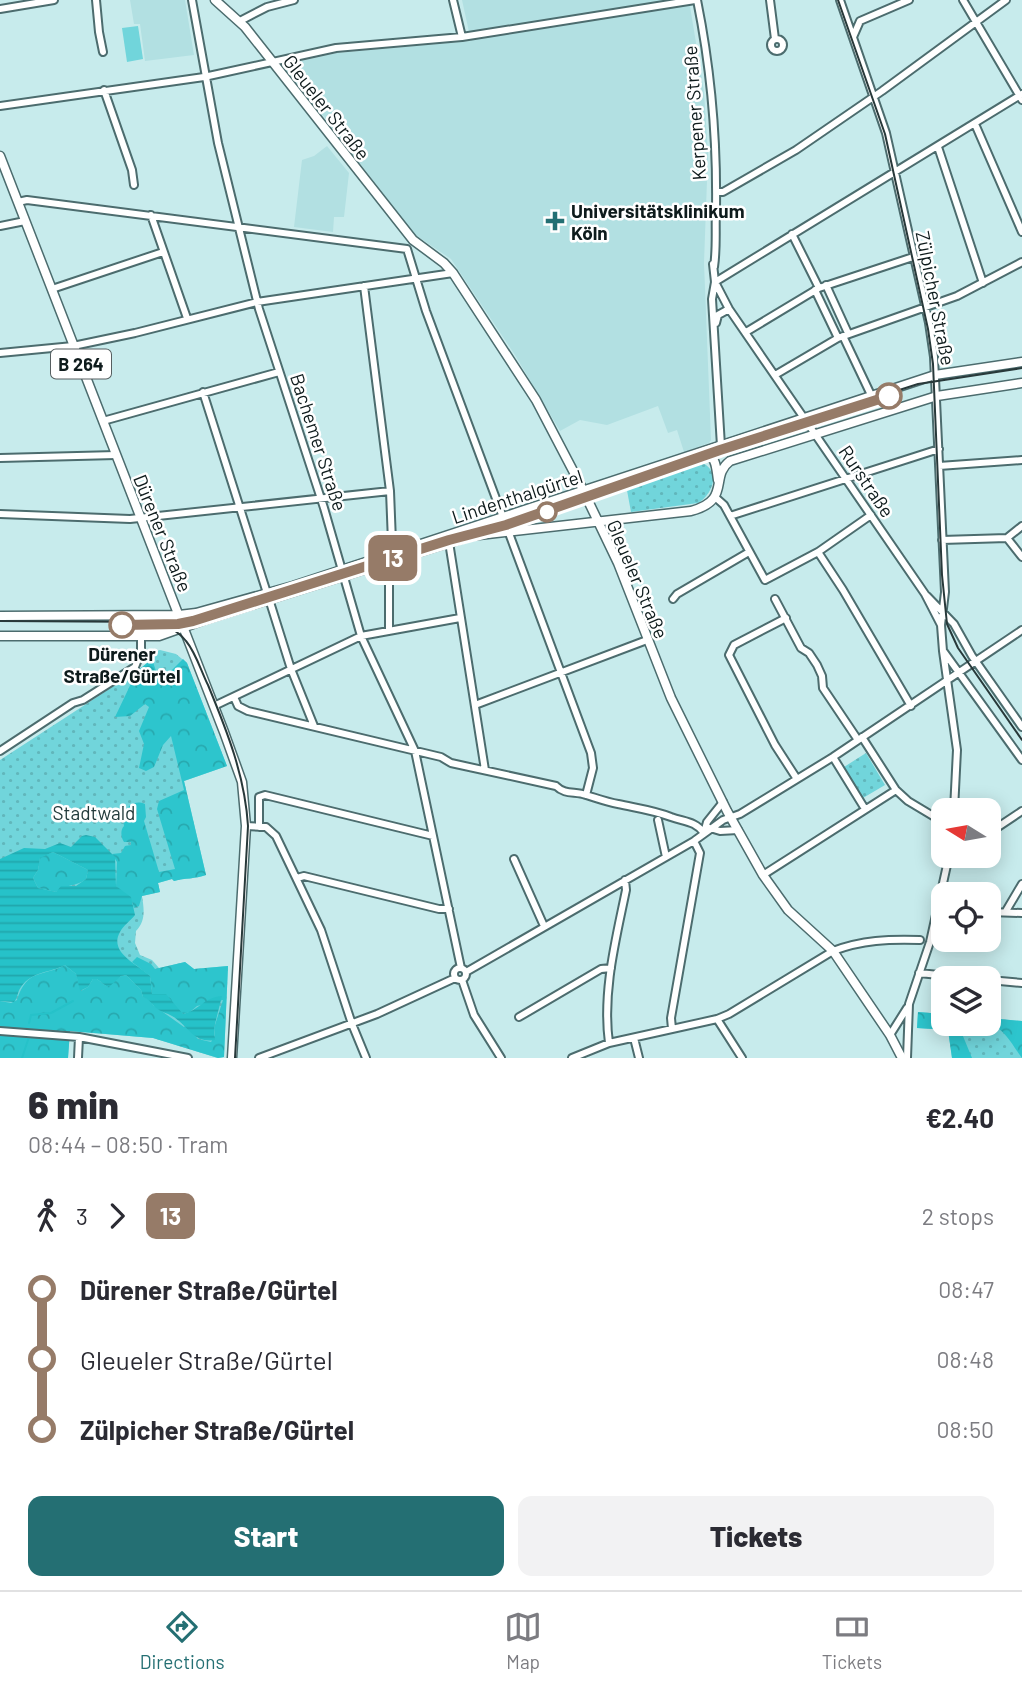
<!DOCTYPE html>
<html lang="en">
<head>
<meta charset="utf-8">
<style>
  :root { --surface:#fff; --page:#f2f2f3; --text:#2b2b33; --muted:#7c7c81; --line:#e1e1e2; --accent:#246f73 }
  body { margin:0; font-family:Barlow,sans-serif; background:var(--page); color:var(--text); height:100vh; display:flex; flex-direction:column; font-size:26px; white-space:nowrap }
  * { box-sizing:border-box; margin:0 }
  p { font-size:23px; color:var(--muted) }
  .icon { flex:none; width:38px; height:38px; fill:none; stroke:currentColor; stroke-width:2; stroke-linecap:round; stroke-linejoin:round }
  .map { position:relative; height:1058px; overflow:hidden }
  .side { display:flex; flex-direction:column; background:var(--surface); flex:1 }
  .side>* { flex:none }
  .badge { padding:0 14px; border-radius:10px; font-size:24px; line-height:46px }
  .needle { width:46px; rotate:281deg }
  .controls { position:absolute; left:931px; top:798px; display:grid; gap:14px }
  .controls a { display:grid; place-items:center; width:70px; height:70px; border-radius:14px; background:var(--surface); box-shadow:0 4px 18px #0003; font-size:35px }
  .map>.badge { position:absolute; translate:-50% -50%; box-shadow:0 0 0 4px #fff }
  .legs { display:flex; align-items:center; gap:10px; height:77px; padding:0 28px; font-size:23px }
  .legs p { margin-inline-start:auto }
  .head { display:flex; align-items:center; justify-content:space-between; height:119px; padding:0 28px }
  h1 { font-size:38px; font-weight:800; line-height:52px }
  .button { display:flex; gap:14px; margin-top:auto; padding:14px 28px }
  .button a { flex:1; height:80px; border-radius:14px; background:var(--accent); color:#fff; font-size:28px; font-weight:800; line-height:80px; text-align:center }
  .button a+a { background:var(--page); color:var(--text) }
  ul { padding:0 28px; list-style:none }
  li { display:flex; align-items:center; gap:24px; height:70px; font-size:26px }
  li i { display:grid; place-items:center; width:10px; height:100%; margin:0 9px; background:currentColor }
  li i::after { content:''; width:18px; height:18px; margin:-9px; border:5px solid; border-radius:50%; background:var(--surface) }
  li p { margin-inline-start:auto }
  li:first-child i { background:linear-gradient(#0000 50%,currentColor 0) }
  li:last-child i { background:linear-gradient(currentColor 50%,#0000 0) }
  .dock { display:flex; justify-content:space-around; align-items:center; height:98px; border-top:2px solid var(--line); background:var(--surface); font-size:19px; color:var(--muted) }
  .dock a { display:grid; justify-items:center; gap:4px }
  .dock .active { color:var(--accent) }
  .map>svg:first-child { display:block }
</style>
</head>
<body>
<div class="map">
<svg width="1022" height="1058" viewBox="0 0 1022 1058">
  <defs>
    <pattern id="grass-dots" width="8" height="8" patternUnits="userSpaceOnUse" patternTransform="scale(1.75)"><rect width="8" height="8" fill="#71d5db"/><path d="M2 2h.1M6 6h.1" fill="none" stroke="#61b6bb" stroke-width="1.8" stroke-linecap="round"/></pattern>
    <pattern id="forest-crowns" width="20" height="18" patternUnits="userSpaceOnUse" patternTransform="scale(1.75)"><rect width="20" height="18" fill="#2dc5cd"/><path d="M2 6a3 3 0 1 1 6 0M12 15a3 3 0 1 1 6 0" fill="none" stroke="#27a9af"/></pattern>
    <pattern id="water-rules" width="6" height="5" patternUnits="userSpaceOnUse" patternTransform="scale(1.75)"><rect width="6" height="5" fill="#26c2c9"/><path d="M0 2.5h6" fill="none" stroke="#21a6ac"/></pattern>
  </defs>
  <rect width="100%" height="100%" fill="#c7ebec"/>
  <path fill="#b2e0e2" d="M130,0H185L194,55L145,61L140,24H134Z
    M462,0H689L704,92L708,153L704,263L711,440L709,443L684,452L677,430L668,433L658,406L607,425L580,420L560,431L515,355L451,259L414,234L289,71V65L292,63L337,53L471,41Z
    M327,146L349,173L344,217H334L333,232L294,227L302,160L314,156Z"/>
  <path fill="url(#grass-dots)" d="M700,462C722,470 713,494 698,503L631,512L626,485Z
    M160,650L176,654L187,663L227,766L184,781L206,875C195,879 185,878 174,881L172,879L158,883L160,892L142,896C144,909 146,921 136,931L135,943L140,955L152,960L159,968L185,962L194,969L228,966L224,1057L218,1058L153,1038L70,1031L68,1058H0V760L137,671L153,659L151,653Z
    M866,753L885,785L863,798L844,767Z
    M918,1012L943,1014V1024H989V1018L1022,1021V1058H952L948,1030L917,1028Z"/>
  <path fill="url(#forest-crowns)" d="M152,659L157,674L156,678L162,684H167V675L183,659L187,663L227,766L184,781L206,875C195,879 185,878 174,881L172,879L158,883L160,892L142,896L139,906L134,908L132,902L116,886L117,862L112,854L121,853L125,846L131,845V842H124C121,838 120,830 124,826C121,812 130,798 145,804L146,817L144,821L159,872L175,869L157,809L159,801L184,790L171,736L163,745L154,767L146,771L139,768L144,744L139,731L149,707L145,704L130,716L115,717L137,671Z
    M53,852L88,870L86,879C77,887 64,884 56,892L38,888L33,878L38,870L40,857Z
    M137,957L151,964L155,969L185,962L194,969L228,966L224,1057L218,1058L153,1038L70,1031L68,1058H0V1001L11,1003L17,1000C27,968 43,977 65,965L76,974L81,991L88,987L93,979H97L106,986L121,976L126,975L141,990L143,997L151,1000L153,1005L184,1027H188L198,1039L211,1042L215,1036L214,1028L223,1000L197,1006L190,1012L183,1014C170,1004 173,994 152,994L150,976L132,962Z
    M918,1012L943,1014V1024H958L972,1058H952L948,1030L917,1028Z
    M989,1018L1022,1021V1058C1012,1045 1006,1030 989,1023Z"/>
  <path fill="#71d5db" d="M138,26L143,59L127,62L122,28Z"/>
  <path fill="url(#water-rules)" fill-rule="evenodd" d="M86,835L95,837L115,857L116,886L131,897L135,915C131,920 123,926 120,932C108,953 139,965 150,976L152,994H166L183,1014C198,1011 206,996 222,996L214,1028L215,1040C193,1044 188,1025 172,1016C167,1013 161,1012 156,1008C151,1003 150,1000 143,997L141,990L126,975L121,976L110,986H106L97,979H93L88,987L80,991L76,974L65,965C50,973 32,971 21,987C17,992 18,998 14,1002L0,1001V859L24,848L45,849L60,843L71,847L82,836ZM53,852L88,870L86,879L76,886H61L56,892L38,888L33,878L38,870L40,858Z"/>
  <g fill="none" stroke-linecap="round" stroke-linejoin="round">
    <path stroke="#26c2c9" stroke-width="2" d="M29,1023L31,1015L51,1013L73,1001
      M22,1058L28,1040"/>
    <g stroke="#4c6c6e" stroke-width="10">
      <path id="minor" d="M96,0L99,32L103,52
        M192,0L218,143L259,309L324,508L361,636L415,751L461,968
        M453,0L462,37
        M697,0C711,69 717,138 716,208C715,228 717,247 714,267
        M770,0L775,39
        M840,0L886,133L929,323L934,357L945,592L941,625L943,651L957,750L954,810
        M963,0L1022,100
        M0,9L54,0
        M240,21L267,7L294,0
        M853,37L860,21L909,0
        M771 45a6 6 0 1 1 12 0a6 6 0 1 1-12 0Z
        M104,90L132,170L134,185
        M0,106L204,77L336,48L462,37L695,0
        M975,124L1022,232
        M938,147L983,283
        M716,192H723L796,150L882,91L1006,0
        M18,202L27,200L407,249
        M151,215L187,318
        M0,226L25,221
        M792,234L819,288
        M407,249L426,311L591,753L593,768L586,795
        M713,264L715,282L712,299L721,446
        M715,282L729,309L925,594L941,625
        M715,282L1022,94
        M826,285L848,333
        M364,286L390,491L392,542L389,567V631
        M52,289L163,252
        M815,290L838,338
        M716,323L718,315L729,309
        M746,332L819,288L913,257
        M843,336L872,397
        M0,353L73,346L135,333L257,302L453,273
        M775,375L838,338L957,296L1022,262
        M203,392L267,593
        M103,421L279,372
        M0,458L116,455
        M939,466L1022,460
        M715,497L724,505L765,580L818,552L871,515
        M0,514L130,519L390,491
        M730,516L939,449
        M1007,538L1022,557
        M942,540L1007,538L1022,526
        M449,542L485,770
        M818,552L843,590L911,706
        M927,596L954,624L972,656L1022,727
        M269,599L291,669L314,726
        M673,599L677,594L749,552
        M775,599L801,648L809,653L817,665L822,676L823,688L858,740
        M786,618L734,645L729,655L775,745L797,779
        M944,652L1022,760
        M234,697L238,706L248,711L441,757L451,763L556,786C565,795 575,791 586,795C596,798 607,802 618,804C636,808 653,810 671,817C685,822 695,821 704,833
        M475,705L647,640
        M214,706L361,636L460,618
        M862,737L896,790L908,801L943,822
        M0,751L73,703L83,700L135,667L141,652V637
        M833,757L865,809
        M658,820L666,857
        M246,826L266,827L276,836L321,930L352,1024L366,1058
        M259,827V797L265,795L433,836
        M710,828L720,831L738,830
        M704,833L707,822L723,802
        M989,833L1022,811
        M514,859L544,926
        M763,875L896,790
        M297,878L304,876L439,909H449
        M1006,911L1022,884
        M989,912L1022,913
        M454 974a6 6 0 1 1 12 0a6 6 0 1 1-12 0Z
        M466,972L694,841L723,820L740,814L833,757L1022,630
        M919,973L969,978
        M462,980L474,1015L501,1058
        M989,980L1022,983
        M519,1017L601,969L611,968
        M717,1019L742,1058
        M672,1029L671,1018L700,853L694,841
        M0,1031L79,1037L188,1058
        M890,1035L907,1008
        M634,1038L639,1058
        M609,1043C602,992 616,939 626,890L625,880
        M78,1058L79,1037
        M259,1058L377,1014L455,978
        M572,1058L609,1043L717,1019L729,1014L833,951C862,940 889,939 920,940
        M907,1058L909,1004L930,942L949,856"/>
    </g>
    <g stroke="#4c6c6e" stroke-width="11">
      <path id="major" d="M215,0L245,27L413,240L444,263L453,273L536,400L581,486L618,563L671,698L727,811L763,875L788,910L833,951L890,1035L902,1058
        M0,156L224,732L242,782L246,826L232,1058
        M703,452C717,456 716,468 718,480
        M0,616L179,615L196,613L293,586L935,375L1022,362
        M0,636H159L204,620L470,536L691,511C732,500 709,477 730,461L937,396L1022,383"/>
    </g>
    <use href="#minor" stroke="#fff" stroke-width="6"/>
    <use href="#major" stroke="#fff" stroke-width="8"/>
    <path stroke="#28393a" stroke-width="2" d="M838,0L885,134L928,329L933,364L942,575L947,624L958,648L1022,740
      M0,621L163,622L192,619L448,537L535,513L762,434L918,384L1022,368
      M159,624C170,627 179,632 186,641C196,653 201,671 208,685C227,731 245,776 248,826L235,1058"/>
  </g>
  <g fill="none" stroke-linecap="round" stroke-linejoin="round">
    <g stroke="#fff" stroke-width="16">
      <path id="line-1" d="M122,625L178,624L193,621L449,540L506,525L720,450L889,396"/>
    </g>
    <use href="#line-1" stroke="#967b68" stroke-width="10"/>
  </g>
  <path fill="#246f73" stroke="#fff" stroke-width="2.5" d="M551.5 210.5h7v7h7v7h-7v7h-7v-7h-7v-7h7z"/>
  <g fill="#fff" stroke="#967b68" stroke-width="3.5">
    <circle cx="889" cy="396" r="12"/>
    <circle cx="547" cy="512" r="9"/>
    <circle cx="122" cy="625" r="12"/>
  </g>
  <g text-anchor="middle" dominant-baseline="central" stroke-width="5" stroke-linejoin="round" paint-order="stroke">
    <rect fill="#fff" stroke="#565f60" stroke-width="2" x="51" y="349.5" width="60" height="29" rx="5"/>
    <g font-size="18" font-weight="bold" fill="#0e1b1c">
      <text x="81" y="364">B 264</text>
    </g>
    <g font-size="19" fill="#0e1b1c" stroke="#fff">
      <text transform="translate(327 107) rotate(52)">Gleueler Straße</text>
      <text transform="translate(694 113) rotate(-94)">Kerpener Straße</text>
      <text transform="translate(936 298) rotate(79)">Zülpicher Straße</text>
      <text transform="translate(319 442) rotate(72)">Bachemer Straße</text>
      <text transform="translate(867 481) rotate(56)">Rurstraße</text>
      <text transform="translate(517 496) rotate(-18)">Lindenthalgürtel</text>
      <text transform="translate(163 533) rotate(68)">Dürener Straße</text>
      <text transform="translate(638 579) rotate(67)">Gleueler Straße</text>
    </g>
    <g font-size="19" font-weight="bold" fill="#0e1b1c" stroke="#fff" text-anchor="start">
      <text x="571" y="210">Universitätsklinikum<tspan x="571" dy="22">Köln</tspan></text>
    </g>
    <g font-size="19" font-weight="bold" fill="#0e1b1c" stroke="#fff">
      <text x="122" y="653">Dürener<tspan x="122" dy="22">Straße/Gürtel</tspan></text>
    </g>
    <g font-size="19" fill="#233b3c" stroke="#fff">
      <text x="94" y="812">Stadtwald</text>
    </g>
  </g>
</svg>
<div class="controls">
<a><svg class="needle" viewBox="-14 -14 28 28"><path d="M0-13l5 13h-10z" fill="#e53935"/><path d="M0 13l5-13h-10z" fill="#7c7c81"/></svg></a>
<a><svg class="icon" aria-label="locate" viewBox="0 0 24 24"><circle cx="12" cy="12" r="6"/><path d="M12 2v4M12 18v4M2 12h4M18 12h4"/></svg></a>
<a><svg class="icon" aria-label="layers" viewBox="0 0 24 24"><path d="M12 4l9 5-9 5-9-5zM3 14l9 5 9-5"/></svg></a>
</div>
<b class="badge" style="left:393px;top:558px;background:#967b68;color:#fff">13</b>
</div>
<section class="side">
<div class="head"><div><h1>6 min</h1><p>08:44 – 08:50 · Tram</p></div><b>€2.40</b></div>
<div class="legs"><svg class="icon" aria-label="walk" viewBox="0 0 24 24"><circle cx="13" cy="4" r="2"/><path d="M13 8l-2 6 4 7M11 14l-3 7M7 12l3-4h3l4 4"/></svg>3<svg class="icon" aria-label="forward" viewBox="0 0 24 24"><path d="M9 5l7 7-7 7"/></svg><b class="badge" style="background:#967b68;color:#fff">13</b><p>2 stops</p></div>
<ul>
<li><i style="color:#967b68"></i><b>Dürener Straße/Gürtel</b><p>08:47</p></li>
<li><i style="color:#967b68"></i><span>Gleueler Straße/Gürtel</span><p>08:48</p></li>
<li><i style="color:#967b68"></i><b>Zülpicher Straße/Gürtel</b><p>08:50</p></li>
</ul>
<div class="button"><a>Start</a><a>Tickets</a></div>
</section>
<nav class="dock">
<a class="active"><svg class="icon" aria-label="directions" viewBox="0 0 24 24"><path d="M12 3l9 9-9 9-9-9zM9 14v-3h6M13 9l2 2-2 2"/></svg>Directions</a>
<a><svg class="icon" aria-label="map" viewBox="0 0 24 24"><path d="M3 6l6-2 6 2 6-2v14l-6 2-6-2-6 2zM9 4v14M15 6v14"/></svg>Map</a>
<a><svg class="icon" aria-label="tickets" viewBox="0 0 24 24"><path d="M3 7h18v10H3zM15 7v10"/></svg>Tickets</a>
</nav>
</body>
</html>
